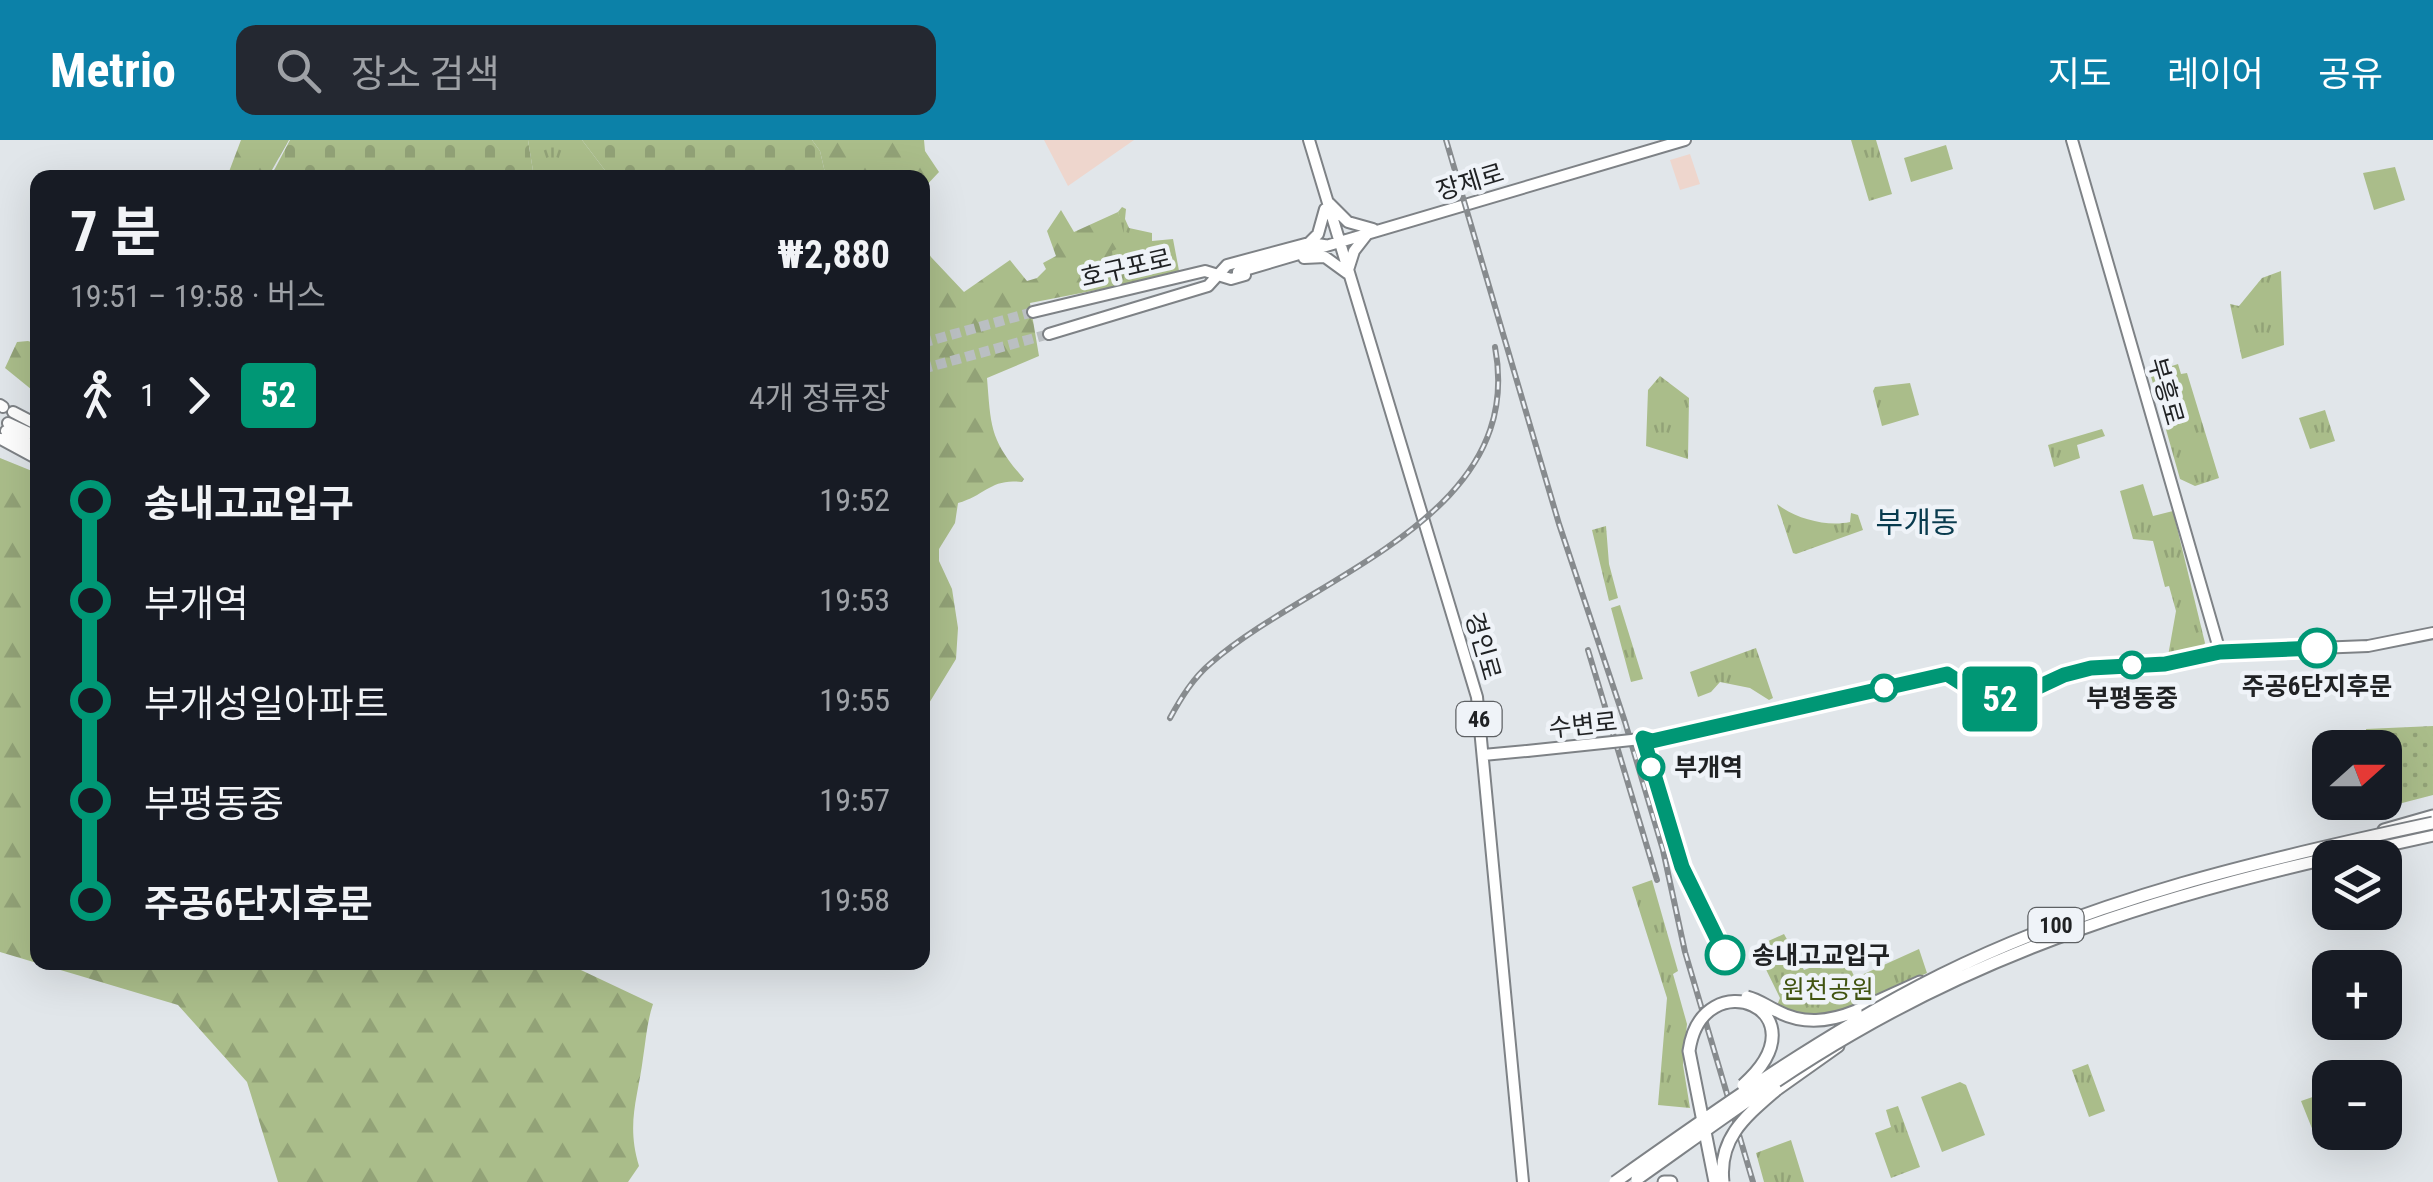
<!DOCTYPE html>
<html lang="ko">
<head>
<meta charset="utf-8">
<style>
  :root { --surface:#171b24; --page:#242831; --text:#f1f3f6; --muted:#9ea1a6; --accent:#0c81a8 }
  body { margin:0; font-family:"Roboto Condensed","Noto Sans KR",sans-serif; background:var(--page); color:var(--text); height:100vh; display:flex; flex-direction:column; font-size:38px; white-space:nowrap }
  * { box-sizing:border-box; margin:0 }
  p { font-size:32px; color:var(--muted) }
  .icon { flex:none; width:55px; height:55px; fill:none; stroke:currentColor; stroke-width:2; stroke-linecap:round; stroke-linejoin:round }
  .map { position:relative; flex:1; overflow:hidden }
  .side { position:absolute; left:30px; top:30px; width:900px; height:800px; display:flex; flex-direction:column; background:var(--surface); border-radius:20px; box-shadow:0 10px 40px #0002 }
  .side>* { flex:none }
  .badge { padding:0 20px; border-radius:8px; font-size:35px; line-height:65px }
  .needle { width:65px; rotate:69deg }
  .controls { position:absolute; left:2312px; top:590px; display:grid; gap:20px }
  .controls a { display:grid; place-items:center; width:90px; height:90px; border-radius:20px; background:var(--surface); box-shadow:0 10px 40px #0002; font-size:50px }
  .map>.badge { position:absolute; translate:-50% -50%; box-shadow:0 0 0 5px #fff }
  .legs { display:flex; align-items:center; gap:15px; height:110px; padding:0 40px; font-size:32px }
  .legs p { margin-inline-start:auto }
  .summary { display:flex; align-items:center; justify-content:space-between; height:170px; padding:0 40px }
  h1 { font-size:55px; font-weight:700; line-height:75px }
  ul { padding:0 40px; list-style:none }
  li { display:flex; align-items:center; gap:35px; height:100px; font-size:38px }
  li i { display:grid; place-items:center; width:15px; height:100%; margin:0 12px; background:currentColor }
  li i::after { content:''; width:25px; height:25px; margin:-12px; border:8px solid; border-radius:50%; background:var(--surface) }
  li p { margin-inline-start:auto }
  li:first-child i { background:linear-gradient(#0000 50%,currentColor 0) }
  li:last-child i { background:linear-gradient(currentColor 50%,#0000 0) }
  header { display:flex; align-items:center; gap:60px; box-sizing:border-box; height:140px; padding:0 50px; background:var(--accent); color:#fff }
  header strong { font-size:48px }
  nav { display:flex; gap:55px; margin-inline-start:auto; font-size:35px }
  .search { width:700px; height:90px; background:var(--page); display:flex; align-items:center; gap:25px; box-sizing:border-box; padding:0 35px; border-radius:20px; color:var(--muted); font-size:38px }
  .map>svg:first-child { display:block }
</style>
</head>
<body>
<header>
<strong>Metrio</strong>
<div class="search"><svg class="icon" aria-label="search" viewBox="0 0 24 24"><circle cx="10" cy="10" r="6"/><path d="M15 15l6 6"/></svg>장소 검색</div>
<nav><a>지도</a><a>레이어</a><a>공유</a></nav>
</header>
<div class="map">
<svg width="2433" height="1042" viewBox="0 0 2433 1042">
  <defs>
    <pattern id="grass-dots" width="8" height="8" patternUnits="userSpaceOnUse" patternTransform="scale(2.5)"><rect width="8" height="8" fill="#aabd8a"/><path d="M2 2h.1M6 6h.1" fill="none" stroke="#92a277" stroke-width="1.8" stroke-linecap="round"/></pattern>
    <pattern id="forest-firs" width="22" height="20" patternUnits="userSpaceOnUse" patternTransform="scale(2.5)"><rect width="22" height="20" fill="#aabd8a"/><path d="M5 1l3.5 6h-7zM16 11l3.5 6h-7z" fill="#92a277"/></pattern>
    <pattern id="cemetery-stones" width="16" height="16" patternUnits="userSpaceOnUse" patternTransform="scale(2.5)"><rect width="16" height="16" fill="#aabd8a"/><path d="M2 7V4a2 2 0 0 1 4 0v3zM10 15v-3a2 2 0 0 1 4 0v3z" fill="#92a277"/></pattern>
    <pattern id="park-tufts" width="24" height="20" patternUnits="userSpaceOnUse" patternTransform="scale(2.5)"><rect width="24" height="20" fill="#aabd8a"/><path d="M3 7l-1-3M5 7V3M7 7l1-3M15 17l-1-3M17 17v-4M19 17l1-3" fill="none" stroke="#92a277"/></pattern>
  </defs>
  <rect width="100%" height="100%" fill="#e1e6ea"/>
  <path fill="#eed6cd" d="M1044,0H1134L1068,46Z
    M1690,14L1700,44L1680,50L1670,20Z"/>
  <path fill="url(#grass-dots)" d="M2433,586V655L2379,669L2377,663L2385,662V608L2367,607L2366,589Z"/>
  <path fill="url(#forest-firs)" d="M241,0H289L268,37H227Z
    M812,0H924L925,11L939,32L923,49L922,38L826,37L820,11Z
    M1061,70L1074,92L1118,72L1143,141L1030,163L1039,216L987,238C991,288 990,300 1024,339L1022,342C991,338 986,355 958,363L955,383L939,409V421L952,449L958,488L956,519L923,573L922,102L931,117L964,152L1010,120L1027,141L1037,138L1046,129L1043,123L1056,116L1047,91Z
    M28,201L37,204V254L5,228L17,202Z
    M0,318L37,333L38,822L566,823L653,864C647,882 646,899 643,918C638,958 626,983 639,1026L628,1042H278L247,942L178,865L0,812Z"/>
  <path fill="url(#cemetery-stones)" d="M290,0H528L534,37L270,38Z
    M582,0H812L820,11L826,37H610Z"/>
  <path fill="url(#park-tufts)" d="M528,0H582L610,37H534Z
    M1851,0H1876L1892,54L1869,61Z
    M1122,67L1126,69L1125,79L1129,88L1152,93V101L1173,99L1180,136L1142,141L1103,139L1102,131L1114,128L1112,111L1127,105L1118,72Z
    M2281,131L2284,205L2242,219L2230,164L2239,166L2262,138Z
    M2178,224L2181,234L2187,233L2219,338L2195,346L2180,339L2150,233Z
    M1660,236L1689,258L1688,319L1646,306L1648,250Z
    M1910,243L1919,275L1882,286L1873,251L1875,247Z
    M2325,270L2335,301L2310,309L2299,278Z
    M2102,289L2105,296L2077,305L2080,318L2054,327L2048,305Z
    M2143,344L2153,376L2173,371L2205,503L2201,511L2168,516L2176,471L2169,446L2165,447L2153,401L2133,399L2120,351Z
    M1777,364C1796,379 1827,387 1850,382L1851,373L1858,375L1863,390L1796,414L1793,413Z
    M1606,386L1609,424L1618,458L1609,461L1592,390Z
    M1620,465L1643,539L1631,542L1611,468Z
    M1756,508L1773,558L1769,560L1750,548L1720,542L1711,552L1698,557L1690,532Z
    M1652,740L1678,831L1673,834L1687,884L1683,925L1690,968L1658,965L1667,858L1632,747Z
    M1784,794L1804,830L1844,815L1855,838L1919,809L1927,833L1841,873L1805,877L1776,868L1780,858L1755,807Z
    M2088,924L2105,971L2089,977L2072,930Z
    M2330,951V985L2313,991L2301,961Z
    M1898,966L1920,1027L1891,1038L1875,993L1891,987L1886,970Z
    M1791,1000L1804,1042H1764L1756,1013Z"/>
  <path fill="#aabd8a" d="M1946,5L1953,29L1911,42L1904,18Z
    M2395,27L2405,60L2374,70L2363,33Z
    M1960,942L1966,945L1985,995L1942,1012L1921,957Z"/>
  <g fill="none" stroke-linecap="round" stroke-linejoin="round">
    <path stroke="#babfc2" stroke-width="10" stroke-dasharray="10 5" stroke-linecap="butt" d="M922,203L1033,172
      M922,229L1049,194"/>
    <g stroke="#7e8286" stroke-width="14">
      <path id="major" d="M1309,0L1477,557L1523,1042
        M2072,0L2220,512
        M1329,63L1348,82L1373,89
        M1309,103L1318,94L1325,69
        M1304,118L1325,117L1347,133
        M1348,130L1354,111L1368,93
        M1238,132L1685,0
        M1033,172L1205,131L1231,139L1245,135
        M1049,194L1208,146L1227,125L1309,103L1324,105
        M0,265L3,267
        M13,272L38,285
        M8,283L38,297
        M6,291L38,309
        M1,299L38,319
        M1741,580L1947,534L1975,552L1989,569L2065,535L2091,528L2171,523L2220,512L2368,506L2433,493
        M1483,615L1527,611"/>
    </g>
    <g stroke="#7e8286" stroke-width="15">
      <path id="highway" d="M2384,690L2433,676
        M2330,718L2433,695
        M1856,871L1920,842
        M1776,950L1838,906
        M1664,1042H1671"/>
    </g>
    <use href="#major" stroke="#fff" stroke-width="10"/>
    <use href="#highway" stroke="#fff" stroke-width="11"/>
    <g stroke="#878b8e" stroke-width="6">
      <path id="rail" d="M1446,0L1559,384L1625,582L1663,710L1685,812L1753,1042
        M1588,510L1657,740
        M1170,578C1181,558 1193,538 1211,523C1312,435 1527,378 1495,207"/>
    </g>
    <use href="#rail" stroke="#eff3f8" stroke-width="2.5" stroke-dasharray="8" stroke-linecap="butt"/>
    <g stroke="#7e8286" stroke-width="14" stroke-linecap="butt">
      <path id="major-bridge" d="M1527,611L1660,597L1741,580"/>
    </g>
    <g stroke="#7e8286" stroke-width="15" stroke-linecap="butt">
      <path id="highway-bridge" d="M1747,857C1759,860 1766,866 1777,871C1803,885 1829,882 1856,871
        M1637,1039C1708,989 1777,937 1852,894C2001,807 2163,756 2330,718
        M1615,1042C1721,967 1825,893 1941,835C2096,758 2265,719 2433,683
        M1715,1042L1689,911C1702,819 1828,870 1743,945
        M1723,1042C1718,998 1746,976 1776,950"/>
    </g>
    <use href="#major-bridge" stroke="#fff" stroke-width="10"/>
    <use href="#highway-bridge" stroke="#fff" stroke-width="11"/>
  </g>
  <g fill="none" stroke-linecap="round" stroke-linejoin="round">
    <g stroke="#fff" stroke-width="22">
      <path id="line-1" d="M1725,815L1682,727L1643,598L1652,601L1947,534L1975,552L2008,561L2064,535L2091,528L2165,524L2220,512L2317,508"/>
    </g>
    <use href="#line-1" stroke="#009775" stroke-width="15"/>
  </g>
  <g fill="#fff" stroke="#009775" stroke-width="5">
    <circle cx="2317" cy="508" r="18"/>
    <circle cx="2132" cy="525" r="12"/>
    <circle cx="1884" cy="548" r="12"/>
    <circle cx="1651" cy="627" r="12"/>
    <circle cx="1725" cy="815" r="18"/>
  </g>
  <g text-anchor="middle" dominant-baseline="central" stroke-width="9" stroke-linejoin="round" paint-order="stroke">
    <g fill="#eff3f8" stroke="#5e6164" stroke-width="2.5">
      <rect x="1456.5" y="562" width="45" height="34" rx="8"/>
      <rect x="2028.5" y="768" width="55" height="34" rx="8"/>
    </g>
    <g font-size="22" font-weight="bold" fill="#202224">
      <text x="1479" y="579">46</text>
      <text x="2056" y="785">100</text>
    </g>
    <g font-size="25" fill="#202224" stroke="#eff3f8">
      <text transform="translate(1470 42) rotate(-17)">장제로</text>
      <text transform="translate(1126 128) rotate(-13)">호구포로</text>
      <text transform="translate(2166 251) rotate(74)">부흥로</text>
      <text transform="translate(1483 506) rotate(74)">경인로</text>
      <text transform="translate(1583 585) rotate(-6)">수변로</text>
    </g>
    <g font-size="25" font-weight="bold" fill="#202224" stroke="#eff3f8">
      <text x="2317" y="546">주공6단지후문</text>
      <text x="2132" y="558">부평동중</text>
      <text x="1674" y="627" text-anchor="start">부개역</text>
      <text x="1752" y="815" text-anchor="start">송내고교입구</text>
    </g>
    <g font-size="25" fill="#415410" stroke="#eff3f8">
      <text x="1828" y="849">원천공원</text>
    </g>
    <g font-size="30" fill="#083b4e" stroke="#eff3f8">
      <text x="1917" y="382">부개동</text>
    </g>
  </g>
</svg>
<div class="controls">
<a><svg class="needle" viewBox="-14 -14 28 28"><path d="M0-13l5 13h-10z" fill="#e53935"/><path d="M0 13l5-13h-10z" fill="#9ea1a6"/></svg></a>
<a><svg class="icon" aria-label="layers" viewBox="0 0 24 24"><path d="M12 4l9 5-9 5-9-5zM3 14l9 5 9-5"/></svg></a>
<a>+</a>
<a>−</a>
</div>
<b class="badge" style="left:2000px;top:559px;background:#009775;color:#fff">52</b>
<section class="side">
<div class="summary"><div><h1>7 분</h1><p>19:51 – 19:58 · 버스</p></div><b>₩2,880</b></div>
<div class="legs"><svg class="icon" aria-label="walk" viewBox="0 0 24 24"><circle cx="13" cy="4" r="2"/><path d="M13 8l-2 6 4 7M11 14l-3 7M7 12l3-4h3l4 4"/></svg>1<svg class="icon" aria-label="forward" viewBox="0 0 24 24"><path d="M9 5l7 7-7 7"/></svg><b class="badge" style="background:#009775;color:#fff">52</b><p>4개 정류장</p></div>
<ul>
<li><i style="color:#009775"></i><b>송내고교입구</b><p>19:52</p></li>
<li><i style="color:#009775"></i><span>부개역</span><p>19:53</p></li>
<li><i style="color:#009775"></i><span>부개성일아파트</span><p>19:55</p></li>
<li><i style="color:#009775"></i><span>부평동중</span><p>19:57</p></li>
<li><i style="color:#009775"></i><b>주공6단지후문</b><p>19:58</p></li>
</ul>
</section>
</div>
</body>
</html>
